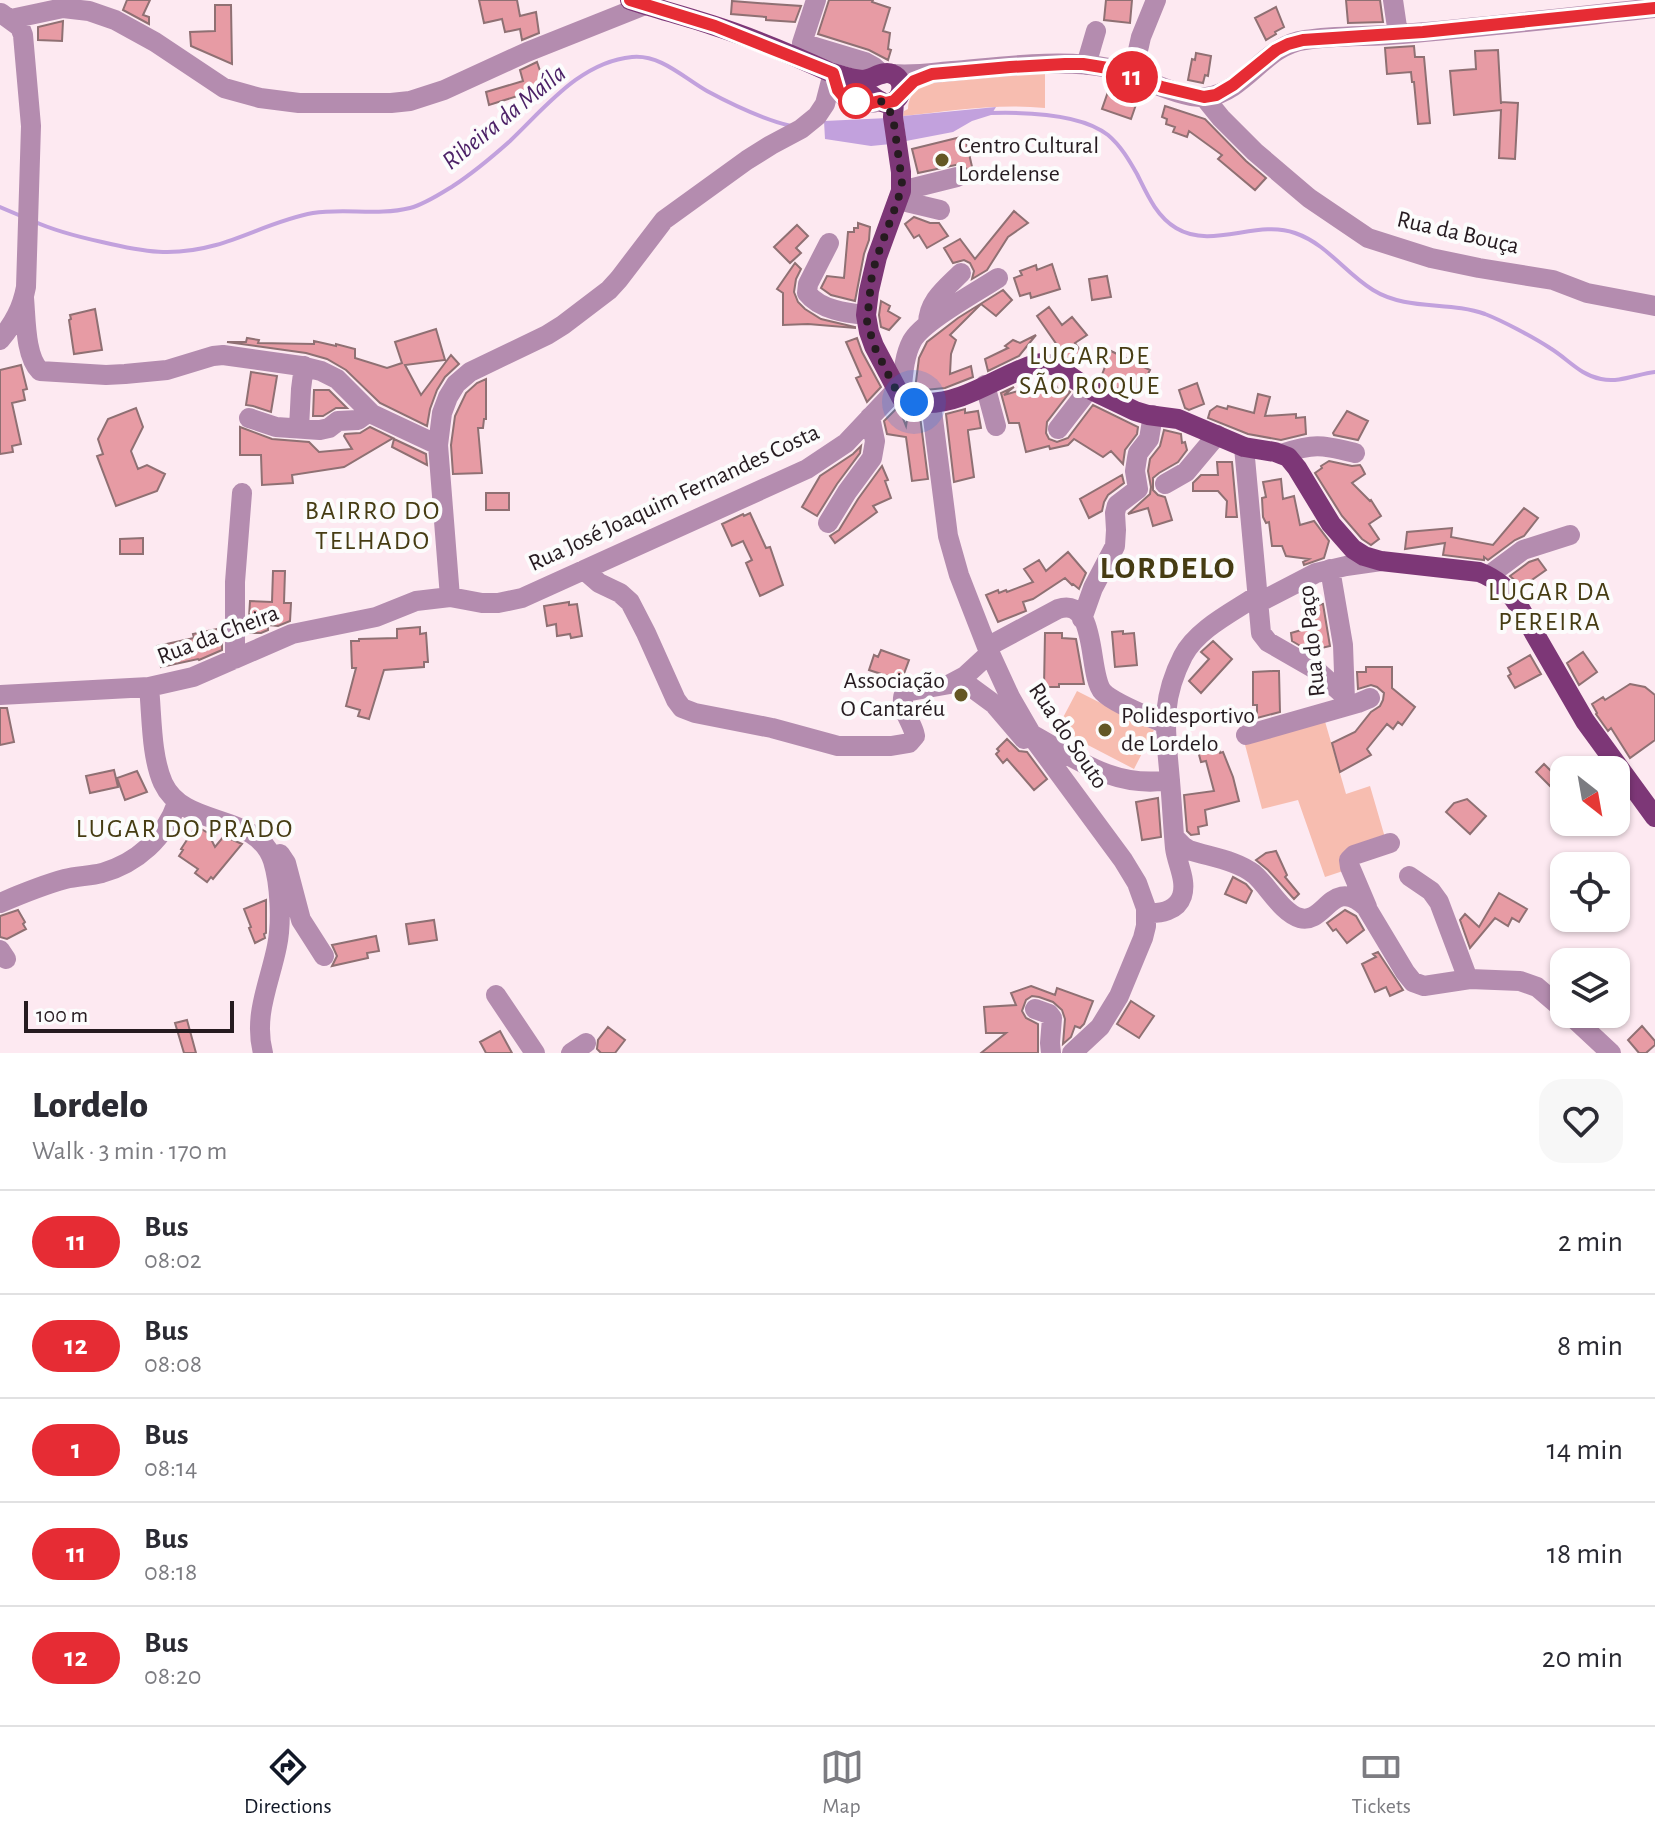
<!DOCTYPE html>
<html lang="en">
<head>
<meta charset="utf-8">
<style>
  :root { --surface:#fff; --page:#f7f7f7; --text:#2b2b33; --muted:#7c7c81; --line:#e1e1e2; --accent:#111827 }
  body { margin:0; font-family:"Alegreya Sans",sans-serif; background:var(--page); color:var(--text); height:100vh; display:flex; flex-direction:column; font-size:30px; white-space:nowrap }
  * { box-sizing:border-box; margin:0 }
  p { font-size:26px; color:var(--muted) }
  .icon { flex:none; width:44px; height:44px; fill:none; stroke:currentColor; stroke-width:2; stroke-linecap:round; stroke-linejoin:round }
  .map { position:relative; height:1053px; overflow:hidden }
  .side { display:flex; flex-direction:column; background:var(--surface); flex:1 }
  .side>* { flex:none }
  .badge { padding:0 16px; border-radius:26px; font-size:28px; line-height:52px }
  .needle { width:52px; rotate:149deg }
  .buttons { position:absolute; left:1550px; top:756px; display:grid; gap:16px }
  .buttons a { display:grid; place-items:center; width:80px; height:80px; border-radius:16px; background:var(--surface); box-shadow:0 2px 6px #0004; font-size:40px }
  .scale { position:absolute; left:24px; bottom:20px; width:210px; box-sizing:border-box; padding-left:8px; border:4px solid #261b20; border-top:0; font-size:22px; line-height:28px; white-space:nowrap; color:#261b20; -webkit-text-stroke:6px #fcfcfc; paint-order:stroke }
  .you { position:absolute; width:40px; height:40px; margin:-20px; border:6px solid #fff; border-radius:50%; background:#1a73e8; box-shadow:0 0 0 12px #1a73e833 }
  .map>.badge { position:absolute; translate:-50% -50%; box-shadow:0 0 0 4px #fff }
  .round { display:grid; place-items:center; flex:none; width:84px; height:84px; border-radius:24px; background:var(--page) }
  .overview { display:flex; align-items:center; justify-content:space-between; height:136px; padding:0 32px }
  h1 { font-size:38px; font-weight:800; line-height:60px }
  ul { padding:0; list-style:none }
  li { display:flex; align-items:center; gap:24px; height:104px; padding:0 32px; border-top:2px solid var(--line) }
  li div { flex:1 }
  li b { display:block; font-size:30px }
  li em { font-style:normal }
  li .badge { min-width:88px; font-weight:700; text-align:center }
  .tabs { display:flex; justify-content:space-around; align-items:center; height:112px; border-top:2px solid var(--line); background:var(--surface); font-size:22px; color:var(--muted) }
  .tabs a { display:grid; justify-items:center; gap:4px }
  .tabs .current { color:var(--accent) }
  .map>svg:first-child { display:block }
</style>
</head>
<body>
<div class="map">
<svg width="1655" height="1053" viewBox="0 0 1655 1053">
  <rect width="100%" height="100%" fill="#fde9f1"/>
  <path fill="#f7bdb0" d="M1045,73V108C998,103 950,111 903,116L904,111L908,109C908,99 914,90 921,83Z
    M1077,691L1154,730L1134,769L1057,729Z
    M1324,718L1346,794L1370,786L1386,841L1341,855L1346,870L1325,877L1298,800L1262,809L1244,741Z"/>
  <path fill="#c2a1dd" d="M996,107L991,115L972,121L953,132L906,141L903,116Z
    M888,118L891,144L871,146L825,139L824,121Z"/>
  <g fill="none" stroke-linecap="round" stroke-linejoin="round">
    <path stroke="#c2a1dd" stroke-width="4" d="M990,113C1025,112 1080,113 1108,135C1121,146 1129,160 1137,174C1147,194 1156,216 1176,228C1212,250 1257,219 1295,233C1327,244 1345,273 1373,290C1407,311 1449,301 1485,314C1503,321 1533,337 1550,348C1568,359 1580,375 1601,379C1620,383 1637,374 1655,372
      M0,207L21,216
      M33,221C55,231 79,237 102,242C144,252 173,257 216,245C248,236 279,219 313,213C345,208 378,216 410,208C425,204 440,194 453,186C473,173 492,157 510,141C545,108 580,62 632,57C660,54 684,78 707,91C733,105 762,119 791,126"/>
  </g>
  <path fill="#e79ba4" stroke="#8f7073" stroke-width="2" d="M127,0H150L143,15L149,17V24L123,10Z
    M479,0H517L520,16L536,12L539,33L522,40L520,29L505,32L502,19L484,23Z
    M829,0H873L872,2L890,8L883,31L890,33L888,49L891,50L888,60L869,50L818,34Z
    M1106,0H1132L1130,23L1104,20Z
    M1346,0H1380L1383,22L1348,23Z
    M732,1L772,4L801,6L795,22L766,20V17L731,14Z
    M215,5H231L232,64L191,46L190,32L215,31Z
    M1276,7L1284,27L1275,32L1276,34L1266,40L1255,18Z
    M63,21L62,41L38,40V27Z
    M1414,46L1415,57H1424L1430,123L1418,124L1414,82H1412L1411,72L1387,74L1385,48Z
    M1498,50L1501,104V102L1518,103L1515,159L1499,158L1501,110L1454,115L1450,71L1476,69L1475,51Z
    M1196,53L1211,56L1208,76L1205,75L1203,83L1188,80L1192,59L1195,60Z
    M537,62L544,82L529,87L530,92L489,105L486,92L523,81L520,70Z
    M1110,86L1122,90L1123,87L1137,92L1136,95L1139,96L1131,119L1102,109Z
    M1165,106L1205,119L1246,161L1266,178L1255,190L1218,159L1222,155L1189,131L1187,137L1173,132L1175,127L1166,124L1167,119L1162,117Z
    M965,136L973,171L970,175L967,169L960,164L918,173L912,149Z
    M1014,211L1028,223L1008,237L987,270L972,279L974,271L970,263L964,260L953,263L944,248L960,239L975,259Z
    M914,217L930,223H939L948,236L927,248L919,235L914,238L905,224Z
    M858,223L870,227L869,240L864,254L855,301L831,295L821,288L827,276L844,278L848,232H854V228H858Z
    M797,225L808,236L796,248L801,253L790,263L774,247Z
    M795,263L801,269L796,279L794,292L798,302L805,309L821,319L855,327V328L808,324L783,325V293L777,289Z
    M1052,264L1060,289L1031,298L1030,293L1020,296L1014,278L1022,275L1020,271L1036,265L1037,270Z
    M1107,276L1111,297L1092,300L1089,279Z
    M1003,290L1012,300L996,316L981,304L950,335L956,340L951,354L950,374L971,366L973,377L945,388L925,390L915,389L919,358L927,342L958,318Z
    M881,301L890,306L888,311L900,318L889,330L881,327L879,315Z
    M1049,307L1062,325L1072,317L1087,335L1075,343L1087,360L1078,366L1066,358L1037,316Z
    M95,309L102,350L74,354L69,320L71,319L70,315Z
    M436,329L445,360L405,365L421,395L451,355L459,364L445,377L437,390L430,409L427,426L380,403L346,370L327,359L306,353L227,342H246L247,338L259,340L258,343L314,344V341L336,346V344L355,349V358L387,368L402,363L395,342Z
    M1036,335L1019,356L988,371L985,359L1008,348L1005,346L1013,340L1020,343Z
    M857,338L862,352L881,387L867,402L856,378L861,376L846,342Z
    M1111,351L1150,370L1139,392L1131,388L1129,392L1123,389L1122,391L1100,380Z
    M21,365L27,389L23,390L25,400L12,403L21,444L12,446L13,452L0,454V370Z
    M251,372L277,376L271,412L253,406L246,405Z
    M486,379V419H484L483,428H478L482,473L453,474L451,445L455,416L466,393L477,383Z
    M1054,381L1061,396L1066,389L1070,392L1047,422L1046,433L1049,439L1057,442L1068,438L1093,405L1138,427L1137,434L1125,450L1123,464L1111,451L1103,457L1074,439L1068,445L1050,449L1049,446L1026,452L1019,423H1009L1001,393L1014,387L1004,395Z
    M1197,383L1204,404L1189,410L1185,408L1179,390Z
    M314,390H329L347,408H336L323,416H313Z
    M1258,394L1270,397L1265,416L1296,414V418L1305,417L1306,434L1281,440L1248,434L1208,418L1210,411L1217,406L1227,409L1228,406L1254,413Z
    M136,408L143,427L131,451L138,469L147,465L165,474L157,491L116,506L97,456L103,454L98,439L108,419Z
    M896,409L900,411L906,426L908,414L920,416L928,479L912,481L906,437L887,434L884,421Z
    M965,409V413L978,411L981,428L968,430V432L974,477L954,482L946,414Z
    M1347,411L1368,421L1358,440L1334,435L1333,433Z
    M240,427L272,439L309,442L319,452L352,449L344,436L345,434L360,433L370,427L393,438L344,467L292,475L293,483L262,485L261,455H240Z
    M1164,430L1181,434L1182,443L1185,442L1187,450L1178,462L1159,473L1153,478V490L1158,495L1165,497L1172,520L1153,526L1148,508L1128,514L1150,494L1151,487L1148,471L1150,459L1160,446Z
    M394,439L426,454L427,465L392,447Z
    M861,446L860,453L837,484L817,516L802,507L820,476L853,454Z
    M1329,461L1352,466L1360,465L1362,468L1365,474L1352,483L1370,501L1371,500L1381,516L1369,524L1379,539L1371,545L1362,539L1342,516L1315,473L1322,468L1321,466Z
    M1217,462H1232L1237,517H1226L1227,501L1218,491H1193V483L1201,475H1218Z
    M882,466L888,480L885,481L891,498L873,506L877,512L835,543L830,536L839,530L858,499Z
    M1122,475L1124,483L1108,495L1104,502L1102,511L1089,518L1080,499Z
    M1281,479L1283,499L1294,496L1300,525L1314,521L1329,541L1324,558L1304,565L1303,562L1309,559L1286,556L1282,546H1272L1269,522L1266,523L1263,517L1262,498L1266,497L1263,482Z
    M486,493H509V510H486Z
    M1524,508L1538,518L1524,536L1515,540L1488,560L1484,557V560L1443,555L1445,543L1405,549L1407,532L1452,528L1451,537L1493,545Z
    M750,513L766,548L770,547L783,585L760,596L746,563L752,560L743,541L732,546L722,524L743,514L744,516Z
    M143,538V554H120V539Z
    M1068,552L1086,573L1079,589L1073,584L1072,585L1065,578L1033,599L1023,602L1026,611L998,622L986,595L998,590L999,593L1006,590L1007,592L1033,582L1024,569L1039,560L1046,571Z
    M1538,559L1546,570L1522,587L1510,576L1529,562Z
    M273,571H285L284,603H291L290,621L278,626L268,625V630L261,633H248L250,601L272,602Z
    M569,602V605L577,604L582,636L571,638L570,634L557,636L556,624L547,626L544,606Z
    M1323,604L1330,646L1309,651L1292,641L1291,633L1315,626L1311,606Z
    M420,627V634L426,633L428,662H424V667L384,670L369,719L358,716L360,710L346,706L356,668H352L351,641H359V639L397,638V629Z
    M222,628V650L199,660L198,659L161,667L157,646L194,638L193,634Z
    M1123,631V634L1134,633L1137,665L1115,667L1112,632Z
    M1045,633H1062V638L1076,639L1084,684H1059V687H1044Z
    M1213,641L1232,659L1201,693L1189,681L1209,659L1201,652Z
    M881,650L909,660L902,679L900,680L869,670L874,655L878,657Z
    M1583,652L1597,672L1579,685L1567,663Z
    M1530,655L1541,674L1515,688L1508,676L1511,674L1508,668Z
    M1366,667H1392V688L1415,707L1402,725L1398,722L1393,729L1387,724L1367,749L1371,755L1340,772L1332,743L1355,732L1371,712L1380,706L1383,700L1384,693L1377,687L1371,685L1358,689L1357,672H1366Z
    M1273,671H1279L1280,712L1257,718V705H1253V672Z
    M1630,684L1645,687L1655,695V740L1630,758L1611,728L1608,731L1596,714L1597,713L1592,704L1603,697L1605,700Z
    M0,708H7L14,742L0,745Z
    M1007,739L1019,751L1027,752L1047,779L1034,790L1007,759L1003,763L996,754L999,751L997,749Z
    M1218,746L1220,753L1223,752L1233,777L1239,801L1205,810L1207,825L1198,827L1199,834L1191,835L1187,831L1184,795L1214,791L1206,761L1201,762L1198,751Z
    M1564,760V789L1555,781L1550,786L1536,772L1544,764L1552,772Z
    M114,770L118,787L90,793L86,776Z
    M137,771L147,792L125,800L117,778Z
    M1158,798L1161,837L1142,840L1136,802Z
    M1467,799L1486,816L1470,834L1446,812L1454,803Z
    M196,826L208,833L215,847L224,836L242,844L213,879L211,877L207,882L195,873L198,869L179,856L183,850L181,849Z
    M1276,851L1287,875L1285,877L1299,894L1294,899L1268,870L1256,860L1266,853Z
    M1233,877L1246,884L1252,891L1246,903L1225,894Z
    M1499,893L1527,909L1519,922L1512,918L1508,926L1495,918L1470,948L1460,920L1465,914L1479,927Z
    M266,900V933L264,934L265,938L255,943L249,928L251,927L244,909Z
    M18,910L25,922L23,924L26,929L7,939L0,937V916Z
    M1345,910L1356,916L1364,930L1347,943L1336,929L1333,931L1327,923Z
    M434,920L437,940L409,944L406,924Z
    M376,936L379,951L367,953L368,958L332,966L337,956L332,945Z
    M1378,952L1403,990L1390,996L1386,987L1375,992L1362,964L1376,957L1373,954Z
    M1031,986L1055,995L1057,988L1093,1001L1084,1024L1080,1028L1075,1026L1071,1037L1063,1044L1065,1019L1062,1010L1053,1002L1039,997L1032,996L1026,1000L1022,1011L1026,1018L1038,1024V1053H981L1006,1033H986L984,1007L1016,1005L1011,993Z
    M1131,1001L1154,1016L1139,1038L1117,1024Z
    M187,1020L196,1053H184L175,1023Z
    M1642,1026L1655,1041V1045L1646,1053H1639L1628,1040Z
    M608,1027L625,1040L615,1053H601L597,1049L598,1040Z
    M500,1031L512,1053H486L480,1042Z"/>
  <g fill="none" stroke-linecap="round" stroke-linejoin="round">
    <path stroke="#b48caf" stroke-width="20" d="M816,0L802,43L865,62L874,67L882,74
      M1393,0L1398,34
      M11,19L63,8L89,11L115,20L155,42L224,88L260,98L299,103H391L410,101L444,90L527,52L645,5
      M1086,65L1096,31
      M833,73C835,80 836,88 841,93C850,103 868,105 880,101
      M892,74C913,76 931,73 952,71C1000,67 1063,58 1109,68C1136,74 1181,100 1207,97C1246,91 1265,45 1305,40C1337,35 1370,37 1402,34C1486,27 1571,17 1655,8
      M1132,77L1141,37L1156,0
      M1204,97L1221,118L1255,152L1309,198L1368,238L1431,258L1479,268L1553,280L1587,293L1655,306
      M901,191L957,177
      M898,200L940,210
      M829,243L808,284L807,293C820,310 847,313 866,315
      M24,298C26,319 25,356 40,371L106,375L125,374L167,370L213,356L223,355L301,366L321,371L337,379L372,414L438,445
      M928,324C928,301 946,288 961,273
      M0,340C14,323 22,308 26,287L31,126L23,35L20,27L1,13
      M985,385L996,426
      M901,397C903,379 903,358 912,341C922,322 978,291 998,278
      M931,403L948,536L959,575L987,647L1010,697L1036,742L1123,860L1137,883L1146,908V926L1143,938L1119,996L1100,1027L1072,1053
      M249,418L276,427L320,430L329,428L338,421L358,420L369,412
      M299,428L301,389L304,366
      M1058,429L1089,389
      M1244,447L1261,633L1268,642L1315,669L1345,696
      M1281,454C1316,443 1321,445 1355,453
      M1165,484L1186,472L1217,435
      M828,523L847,492L872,458L875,441L870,417
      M1330,569L1343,645L1345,700
      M584,570L599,583L620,593L630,602L646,633L676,700L682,708L695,713L772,728L838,746H891L909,743L915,736L914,732C910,719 898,705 905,692L950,684L965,676L990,653
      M1488,576L1523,550L1570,535
      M450,597L438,445L442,413L448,397L456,384L470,372L547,335L563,325L609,290L619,279L664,220L747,160L771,145L801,129L817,116L825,104L833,73
      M1258,603L1316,573L1346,566L1381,561
      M1082,619L1093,588L1115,546L1116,530L1115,513L1117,505L1138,489L1135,471L1137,458L1138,453L1149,439L1153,415
      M987,647L1058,609C1099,596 1087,675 1103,692C1113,703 1150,717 1165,724
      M235,659V582L242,493
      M960,679L994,704L1024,739
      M149,687C152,717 151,756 163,783C185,830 257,811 273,861C280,884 282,922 277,946C270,982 253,1015 263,1053
      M0,695L149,687L193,677L292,634L376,617L416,601L450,597L482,603H498L522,598L807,469L846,443L896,390
      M1033,735C1078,760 1115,789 1170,780
      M1246,735L1358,703L1370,698
      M1174,837L1183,846L1189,850C1210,857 1236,860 1254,874C1268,886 1282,913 1300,918C1325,925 1332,875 1366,907L1405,972L1413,982L1424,986L1470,979L1520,981L1537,987L1564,1010
      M280,854L286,863L301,920L324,956
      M1409,876L1431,891L1439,902L1468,979
      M0,903C21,894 43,885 65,879C77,876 90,876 102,873C137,863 165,838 177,803
      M1367,907L1350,867L1349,860L1354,855L1390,843
      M1146,913C1160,914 1177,911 1182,896C1187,880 1177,864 1175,848C1173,826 1172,804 1170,781C1166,732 1159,703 1183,656C1197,629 1233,612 1258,595
      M0,950L6,959
      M496,995L535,1053
      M1035,1009L1049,1014L1052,1018L1050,1043L1051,1053
      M1569,1014L1611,1053
      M571,1053L586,1043"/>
    <path stroke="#7d3777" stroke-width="20" d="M630,0C657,9 685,16 712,25C753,38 793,55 832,73C843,78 854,84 864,90C871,94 878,102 885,103C902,105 908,80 892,74C883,70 873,79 863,80C853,80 843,76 833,73
      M894,101L893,117L901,172V191L877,257L869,291L866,315L869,332L874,346L901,397C908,402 915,402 925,403C956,404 986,385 1013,373C1022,369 1033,363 1043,363C1047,363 1051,365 1055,366L1089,389L1135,411L1148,415L1178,419L1244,447L1275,452L1288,457L1297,468L1331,524L1353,549L1364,556L1381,561L1479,572C1497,579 1508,589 1518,605L1585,721L1655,817"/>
  </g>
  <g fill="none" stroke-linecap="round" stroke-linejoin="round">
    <g stroke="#fff" stroke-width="18">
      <path id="line" d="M630,0L715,26L833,73L838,90L843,96L868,104L880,101L885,103L894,101L914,81L932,74L1010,67L1065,64H1083L1114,69L1162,87L1204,97L1216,95L1233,85L1276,50L1288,44L1303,40L1423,32L1655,8"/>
    </g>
    <use href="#line" stroke="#e62c34" stroke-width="12"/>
    <path stroke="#261b20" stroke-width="8" stroke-dasharray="0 14.4" d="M856,101L855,100L866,104L880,101L885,103L893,117L902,182L898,200L877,257L872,274L867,321L874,346L896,390L906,401L914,402"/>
  </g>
  <circle fill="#fff" stroke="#e62c34" stroke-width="4" cx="856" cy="101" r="16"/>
  <g fill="#645724" stroke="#fcfcfc" stroke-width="3">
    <circle cx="942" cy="160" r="8"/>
    <circle cx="961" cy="695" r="8"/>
    <circle cx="1105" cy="730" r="8"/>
  </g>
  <g text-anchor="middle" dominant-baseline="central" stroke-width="8" stroke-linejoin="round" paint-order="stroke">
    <g font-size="24" fill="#261b20" stroke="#fcfcfc" text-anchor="start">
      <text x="958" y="146">Centro Cultural<tspan x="958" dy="28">Lordelense</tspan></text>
      <text x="945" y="681" text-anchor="end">Associação<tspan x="945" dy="28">O Cantaréu</tspan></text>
      <text x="1121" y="716">Polidesportivo<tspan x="1121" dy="28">de Lordelo</tspan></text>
    </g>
    <g font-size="24" fill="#261b20" stroke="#fcfcfc">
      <text transform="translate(1458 233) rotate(13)">Rua da Bouça</text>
      <text transform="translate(674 498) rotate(-25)">Rua José Joaquim Fernandes Costa</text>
      <text transform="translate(218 635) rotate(-21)">Rua da Cheira</text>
      <text transform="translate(1312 641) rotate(-96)">Rua do Paço</text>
      <text transform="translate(1068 736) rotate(56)">Rua do Souto</text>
    </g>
    <g font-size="26" font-style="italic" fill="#4c2167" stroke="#fcfcfc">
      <text transform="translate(504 117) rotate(-39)">Ribeira da Maíla</text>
    </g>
    <g font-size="26" letter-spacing="2" fill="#463c13" stroke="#fcfcfc">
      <text x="1090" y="356">LUGAR DE<tspan x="1090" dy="30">SÃO ROQUE</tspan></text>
      <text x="373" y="511">BAIRRO DO<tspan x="373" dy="30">TELHADO</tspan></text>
      <text x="1550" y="592">LUGAR DA<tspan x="1550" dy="30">PEREIRA</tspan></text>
      <text x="185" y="829">LUGAR DO PRADO</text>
    </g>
    <g font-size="32" font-weight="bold" letter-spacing="2" fill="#463c13" stroke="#fcfcfc">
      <text x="1168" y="568">LORDELO</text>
    </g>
  </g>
</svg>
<div class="buttons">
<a><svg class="needle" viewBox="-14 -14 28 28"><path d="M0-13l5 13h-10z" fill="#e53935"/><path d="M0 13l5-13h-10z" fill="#7c7c81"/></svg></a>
<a><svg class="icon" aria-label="locate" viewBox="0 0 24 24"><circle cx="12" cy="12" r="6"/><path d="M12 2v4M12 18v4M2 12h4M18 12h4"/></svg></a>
<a><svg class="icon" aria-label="layers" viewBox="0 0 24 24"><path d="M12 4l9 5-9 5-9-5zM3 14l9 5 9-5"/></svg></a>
</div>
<div class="scale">100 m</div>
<div class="you" style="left:914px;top:402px"></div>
<b class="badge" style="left:1132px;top:77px;background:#e62c34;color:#fff">11</b>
</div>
<section class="side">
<div class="overview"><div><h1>Lordelo</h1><p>Walk · 3 min · 170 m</p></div><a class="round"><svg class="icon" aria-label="heart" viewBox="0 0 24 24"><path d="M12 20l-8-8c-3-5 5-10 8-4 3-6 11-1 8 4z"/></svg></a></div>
<ul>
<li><span class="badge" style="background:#e62c34;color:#fff">11</span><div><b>Bus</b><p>08:02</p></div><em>2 min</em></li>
<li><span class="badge" style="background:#e62c34;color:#fff">12</span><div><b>Bus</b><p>08:08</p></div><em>8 min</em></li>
<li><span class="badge" style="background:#e62c34;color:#fff">1</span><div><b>Bus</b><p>08:14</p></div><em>14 min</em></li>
<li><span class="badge" style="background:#e62c34;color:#fff">11</span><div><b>Bus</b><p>08:18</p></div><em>18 min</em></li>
<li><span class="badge" style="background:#e62c34;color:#fff">12</span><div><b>Bus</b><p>08:20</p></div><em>20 min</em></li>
</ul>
</section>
<nav class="tabs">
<a class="current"><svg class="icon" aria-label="directions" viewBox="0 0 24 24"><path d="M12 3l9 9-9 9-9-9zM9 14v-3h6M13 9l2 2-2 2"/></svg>Directions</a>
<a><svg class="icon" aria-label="map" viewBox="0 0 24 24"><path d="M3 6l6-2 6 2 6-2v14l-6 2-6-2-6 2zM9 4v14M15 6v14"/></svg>Map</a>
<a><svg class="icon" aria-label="tickets" viewBox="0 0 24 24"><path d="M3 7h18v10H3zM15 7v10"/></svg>Tickets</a>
</nav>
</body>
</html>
